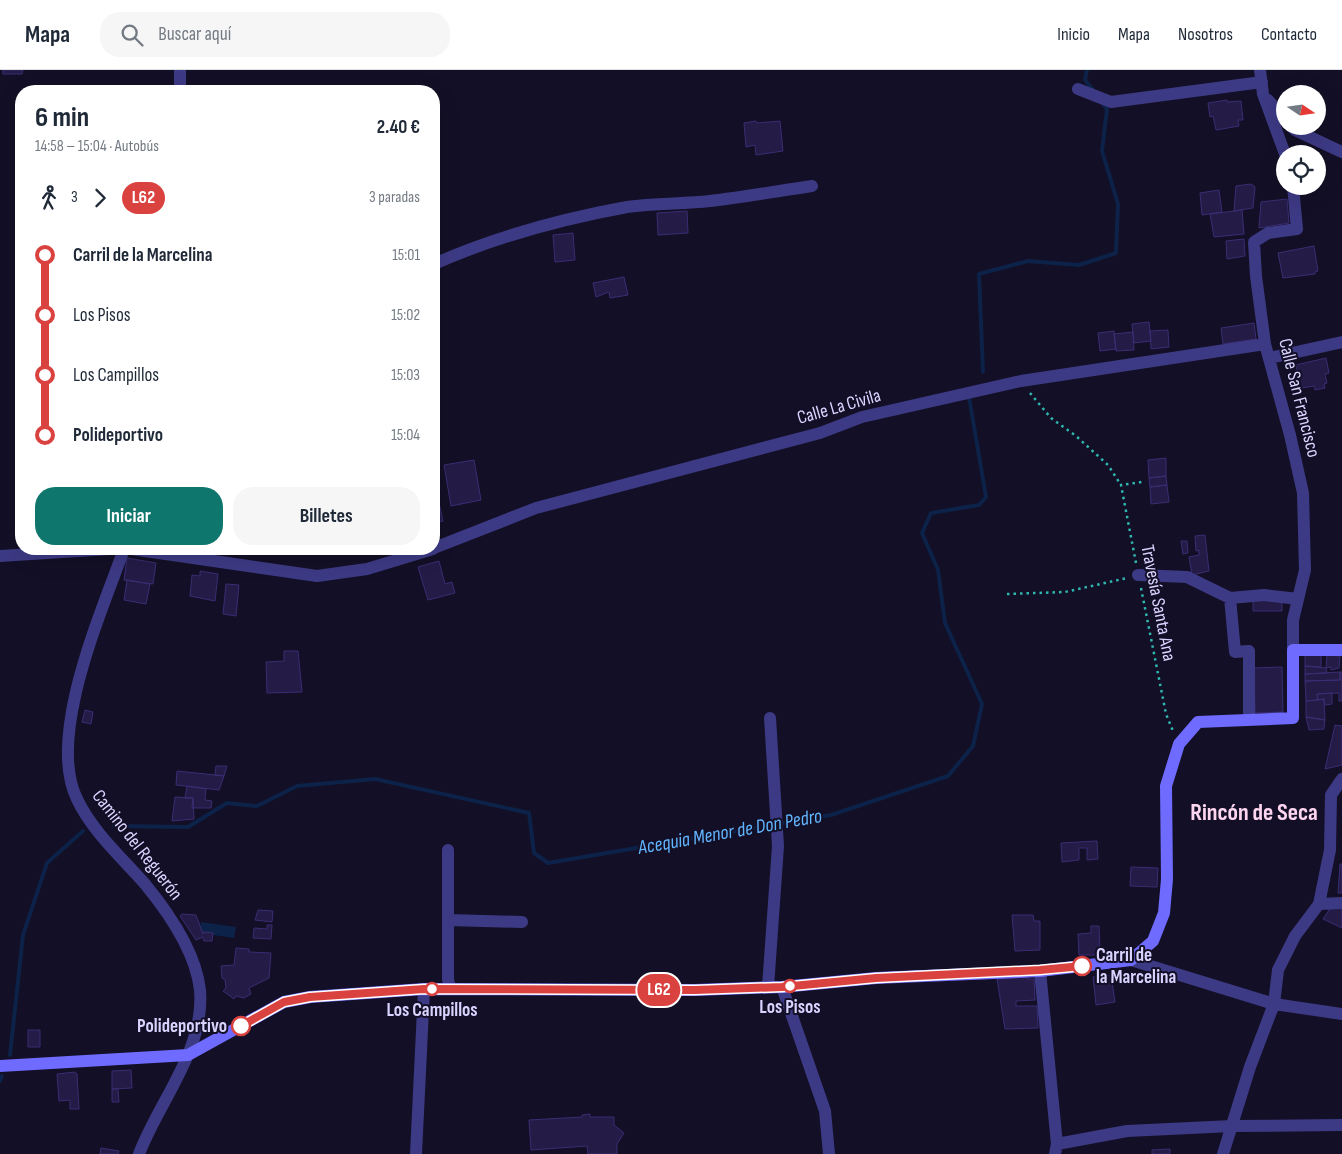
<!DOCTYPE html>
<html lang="es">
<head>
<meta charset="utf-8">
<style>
  :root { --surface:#fff; --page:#f6f6f7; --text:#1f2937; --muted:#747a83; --line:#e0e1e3; --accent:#0f766e }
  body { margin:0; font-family:"Sofia Sans Condensed",sans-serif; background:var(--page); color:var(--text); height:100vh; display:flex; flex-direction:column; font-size:19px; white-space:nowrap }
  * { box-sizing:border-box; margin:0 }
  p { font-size:16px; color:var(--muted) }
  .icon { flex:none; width:28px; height:28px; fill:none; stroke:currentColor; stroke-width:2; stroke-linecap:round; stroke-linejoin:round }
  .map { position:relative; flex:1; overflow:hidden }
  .side { position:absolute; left:15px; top:15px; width:425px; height:470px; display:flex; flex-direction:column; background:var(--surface); border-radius:20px; box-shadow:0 5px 20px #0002 }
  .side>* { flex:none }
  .badge { padding:0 10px; border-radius:16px; font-size:18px; line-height:32px }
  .needle { width:32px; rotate:103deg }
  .controls { position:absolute; left:1276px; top:15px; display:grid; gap:10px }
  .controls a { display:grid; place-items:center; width:50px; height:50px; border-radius:50%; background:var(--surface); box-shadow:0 5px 20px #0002; font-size:25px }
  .map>.badge { position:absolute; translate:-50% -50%; box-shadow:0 0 0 2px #fff }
  .legs { display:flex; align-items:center; gap:8px; height:55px; padding:0 20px; font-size:16px }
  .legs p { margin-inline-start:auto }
  .summary { display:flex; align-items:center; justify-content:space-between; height:85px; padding:0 20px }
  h1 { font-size:28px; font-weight:700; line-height:38px }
  .button { display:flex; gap:10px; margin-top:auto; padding:10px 20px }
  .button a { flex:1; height:58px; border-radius:20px; background:var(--accent); color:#fff; font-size:20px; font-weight:700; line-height:58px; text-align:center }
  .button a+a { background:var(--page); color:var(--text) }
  ul { padding:0 20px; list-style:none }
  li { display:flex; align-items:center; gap:18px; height:60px; font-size:19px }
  li i { display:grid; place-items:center; width:8px; height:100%; margin:0 6px; background:currentColor }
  li i::after { content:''; width:12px; height:12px; margin:-6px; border:4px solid; border-radius:50%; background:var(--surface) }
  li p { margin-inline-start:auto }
  li:first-child i { background:linear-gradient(#0000 50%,currentColor 0) }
  li:last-child i { background:linear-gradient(currentColor 50%,#0000 0) }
  header { display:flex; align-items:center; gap:30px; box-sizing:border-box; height:70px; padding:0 25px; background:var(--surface); border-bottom:1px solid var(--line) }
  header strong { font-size:24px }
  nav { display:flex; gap:28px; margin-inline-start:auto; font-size:18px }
  .search { width:350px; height:45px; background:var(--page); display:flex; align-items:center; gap:12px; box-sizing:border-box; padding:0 18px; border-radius:20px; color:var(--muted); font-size:19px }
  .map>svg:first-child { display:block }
</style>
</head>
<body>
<header>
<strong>Mapa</strong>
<div class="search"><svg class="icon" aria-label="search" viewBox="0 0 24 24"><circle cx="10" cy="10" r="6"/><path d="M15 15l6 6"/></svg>Buscar aquí</div>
<nav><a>Inicio</a><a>Mapa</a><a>Nosotros</a><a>Contacto</a></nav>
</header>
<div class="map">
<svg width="1342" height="1084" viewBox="0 0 1342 1084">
  <rect width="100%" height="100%" fill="#130f26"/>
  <path fill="#0c2248" d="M201,852L236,857L234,868L199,863Z"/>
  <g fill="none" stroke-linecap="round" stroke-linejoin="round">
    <path stroke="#0c2248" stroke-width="4" d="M1087,0L1085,10L1093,20
      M983,302L979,204L1028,191L1079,195L1116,183L1118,134L1102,81L1107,39L1103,34
      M114,756L188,757L227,733L257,736L297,716L375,709L529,743L534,783L548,793L831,745L948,706L973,676L982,634L945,553L938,500L922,463L931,443L979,435L986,427L969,327
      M10,985L23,865L47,793L83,761
      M0,1011L2,1006"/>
  </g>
  <path fill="#241b47" stroke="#3b2d73" d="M3,0H23L22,4H3Z
    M1227,30V32L1241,31L1243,50H1238L1239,56L1216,60L1213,46L1210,47L1208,33Z
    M756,51L757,53L780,51L783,81L756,85L755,75L746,77L744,53Z
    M1251,114L1255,117L1253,138L1234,141L1236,116Z
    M1219,120L1222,142L1202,145L1200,123Z
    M1287,129L1289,153L1259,158L1261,132Z
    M1242,140L1244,164L1214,167L1210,144Z
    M687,141L688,163L658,165L657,143Z
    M573,163L575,190L555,192L553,165Z
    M1244,169L1245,186L1227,189L1226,171Z
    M1314,176L1318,201L1315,202V204L1283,208L1278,183Z
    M624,207L628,225L610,228L609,222L596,227L593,213Z
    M1149,252L1151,271L1134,273L1132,254Z
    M1254,253L1256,269L1223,274L1221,258Z
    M1168,260L1169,277L1151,279L1150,261Z
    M1114,261L1116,279L1100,281L1098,263Z
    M1133,262L1134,280L1116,281L1114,264Z
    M1326,288L1329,303L1325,304L1327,313L1324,314L1325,318L1315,320L1314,316L1296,319L1294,307L1298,306L1296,295Z
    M1166,388V406L1149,408L1148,390Z
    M474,390L481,430L451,436L444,395Z
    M1166,406L1167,415L1150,417L1149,408Z
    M434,409L443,451L434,453Z
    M1167,415L1169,432L1151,434L1150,417Z
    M1205,465L1209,501L1192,505L1189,487L1199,485V480L1196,481L1195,466Z
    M1181,471H1187L1188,483L1183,484Z
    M127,488L156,493L153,514L124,510Z
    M439,491L445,514L452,512L455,523L428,530L418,497Z
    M200,501L218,504L215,531L190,526L192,505L200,506Z
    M127,510L150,514L146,534L124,530Z
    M226,514L239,515L236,546L223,544Z
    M1253,529L1282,530V541H1253Z
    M284,581H298L302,622L267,623L266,592L284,591Z
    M1305,585H1321V597L1305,596Z
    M1327,585L1340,586L1339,598L1331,600V597L1326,598Z
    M1305,596L1326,598L1327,603L1305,604Z
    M1282,597L1283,642L1255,643L1254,598Z
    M1340,602H1342V631H1339V623L1317,624L1318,630L1306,631L1305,611L1340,610Z
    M1340,602V610L1305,611V604Z
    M1332,623V634L1325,635L1324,629L1318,630L1317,624Z
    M1324,629L1325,650L1306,647V631Z
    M85,640L93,642L91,654L82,652Z
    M1306,647L1325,650L1324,659L1309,660Z
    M1335,655L1342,656V695L1325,699Z
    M216,696H227L224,706L215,705Z
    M177,701L215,705L224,706L219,720L176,715Z
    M187,716L206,719L205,730L212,731L211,738H192L193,728H185Z
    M175,727L193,728L194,749L172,751Z
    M1097,771L1098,789L1087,790V778H1079V790L1062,792L1061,773Z
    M1340,794H1342V823H1338Z
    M1131,797L1158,798L1157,817L1130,816Z
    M1331,837H1342V858L1323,849Z
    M258,840L273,841L272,852L255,850Z
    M182,844L196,845L203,864L204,862L213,863L212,871H204L203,867L196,870L180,846Z
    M1012,845H1033L1034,851H1040V880L1015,881Z
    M267,855H272L271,869L253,868L254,858L267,859Z
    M1091,856H1099L1100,885H1079L1078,864L1091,863Z
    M236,878L249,879V882L271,883L269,908L249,918L251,924L244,928L236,926L234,929L223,921L226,918L225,910L222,908L221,896L234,895Z
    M1111,905L1115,932L1096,935L1093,907Z
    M1027,907V909H1034L1035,930L1016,931V936H1037L1038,958L1005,959L997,909Z
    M28,960H40V977H28Z
    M131,1000L132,1018L112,1019V1001Z
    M75,1002L77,1004L79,1039H70V1030L59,1031L57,1004Z
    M112,1019H118L119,1032H112Z
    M590,1044V1047H614V1055L624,1063L617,1074V1084H588L587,1076L531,1080L529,1050L582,1047V1045Z
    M101,1078L119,1081L118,1084H100Z
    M1170,1079V1084H1152V1080Z"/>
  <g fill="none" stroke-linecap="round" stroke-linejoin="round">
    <path stroke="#2fb8b0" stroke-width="2.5" stroke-dasharray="2.5 4" stroke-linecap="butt" d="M1030,323L1051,348L1076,366L1108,395L1121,415
      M1136,493L1121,415L1142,412
      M1141,518L1166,644L1173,661
      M1007,524L1065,522L1127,508"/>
    <path stroke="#3d3a85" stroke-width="12" d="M1260,0L1263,24L1285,84
      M1078,19L1111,32L1262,12
      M180,21V0
      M1268,30L1285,49
      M1291,56L1295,60L1342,82
      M434,194C495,167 561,149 627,137C655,133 682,134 710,131C744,127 778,121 812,116
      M1270,288L1342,272
      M434,478L536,438L820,363L862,347L1021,311L1265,274
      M124,479C102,541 46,666 77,729C92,761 122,788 145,814C168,842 196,883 200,920C205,980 159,1031 139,1084
      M131,479L317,506L367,499L433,479
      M0,486L110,479
      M1138,505L1187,507L1230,528L1264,525L1298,529
      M1230,528L1235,582L1249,581V649
      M1293,580V550L1305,500L1303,423L1290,365L1265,274L1256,206L1254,172L1268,163L1297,159L1293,116
      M448,780V909L450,919
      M1319,834L1342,833
      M448,850L522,852
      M1131,890L1274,934L1342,944
      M1040,901L1057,1074L1055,1084
      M768,917L778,776L770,648
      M782,917L825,1041L829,1084
      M1057,1074L1127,1061L1232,1056L1342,1055
      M416,1084L424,919
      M1223,1084L1250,997L1274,934L1278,900L1295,866L1319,834L1330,780L1331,725L1342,709"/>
    <path stroke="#6f6bff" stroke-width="12" d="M0,996L188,985L284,932L310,927L424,919L695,920L782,917L876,908L1040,901L1131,890L1153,871L1164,843L1167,809L1166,716L1179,674L1198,652L1293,648V580H1342"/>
  </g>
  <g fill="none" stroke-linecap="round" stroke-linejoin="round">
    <g stroke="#fff" stroke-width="11">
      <path id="line-1" d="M241,956L284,932L310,927L424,919L695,920L782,917L876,908L1040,900L1082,896"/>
    </g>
    <use href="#line-1" stroke="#da4240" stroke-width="8"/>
  </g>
  <g fill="#fff" stroke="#da4240" stroke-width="2.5">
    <circle cx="1082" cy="896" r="9"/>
    <circle cx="790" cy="916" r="6"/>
    <circle cx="432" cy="919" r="6"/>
    <circle cx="241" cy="956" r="9"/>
  </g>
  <g text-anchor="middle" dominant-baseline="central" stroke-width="4" stroke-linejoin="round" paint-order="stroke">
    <g font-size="19" fill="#d9d4ff" stroke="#130f26">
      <text transform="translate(1299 328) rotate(76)">Calle San Francisco</text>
      <text transform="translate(839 337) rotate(-16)">Calle La Civila</text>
      <text transform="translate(1158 533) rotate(79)">Travesía Santa Ana</text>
      <text transform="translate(137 775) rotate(52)">Camino del Reguerón</text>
    </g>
    <g font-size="19" font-weight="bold" fill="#d9d4ff" stroke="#130f26">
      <text x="1096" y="885" text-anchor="start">Carril de<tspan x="1096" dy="22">la Marcelina</tspan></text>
      <text x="790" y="937">Los Pisos</text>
      <text x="432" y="940">Los Campillos</text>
      <text x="227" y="956" text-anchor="end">Polideportivo</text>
    </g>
    <g font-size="20" font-style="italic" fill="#62b6ff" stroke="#130f26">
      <text transform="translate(730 762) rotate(-10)">Acequia Menor de Don Pedro</text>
    </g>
    <g font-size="24" font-weight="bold" fill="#ffd6f0" stroke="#130f26">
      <text x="1254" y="742">Rincón de Seca</text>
    </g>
  </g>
</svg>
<div class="controls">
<a><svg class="needle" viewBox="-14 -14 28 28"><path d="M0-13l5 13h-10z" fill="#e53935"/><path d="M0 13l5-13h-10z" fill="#747a83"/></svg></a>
<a><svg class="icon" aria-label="locate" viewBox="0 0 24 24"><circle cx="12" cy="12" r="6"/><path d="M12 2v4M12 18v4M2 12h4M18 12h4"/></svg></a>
</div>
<b class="badge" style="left:659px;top:920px;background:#da4240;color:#fff">L62</b>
<section class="side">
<div class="summary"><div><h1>6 min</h1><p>14:58 – 15:04 · Autobús</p></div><b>2.40 €</b></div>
<div class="legs"><svg class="icon" aria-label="walk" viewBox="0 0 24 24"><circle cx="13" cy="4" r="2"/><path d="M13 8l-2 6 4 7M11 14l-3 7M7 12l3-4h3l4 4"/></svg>3<svg class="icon" aria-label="forward" viewBox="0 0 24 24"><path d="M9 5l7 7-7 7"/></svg><b class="badge" style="background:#da4240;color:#fff">L62</b><p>3 paradas</p></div>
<ul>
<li><i style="color:#da4240"></i><b>Carril de la Marcelina</b><p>15:01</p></li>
<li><i style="color:#da4240"></i><span>Los Pisos</span><p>15:02</p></li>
<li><i style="color:#da4240"></i><span>Los Campillos</span><p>15:03</p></li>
<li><i style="color:#da4240"></i><b>Polideportivo</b><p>15:04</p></li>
</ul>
<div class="button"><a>Iniciar</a><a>Billetes</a></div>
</section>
</div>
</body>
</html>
